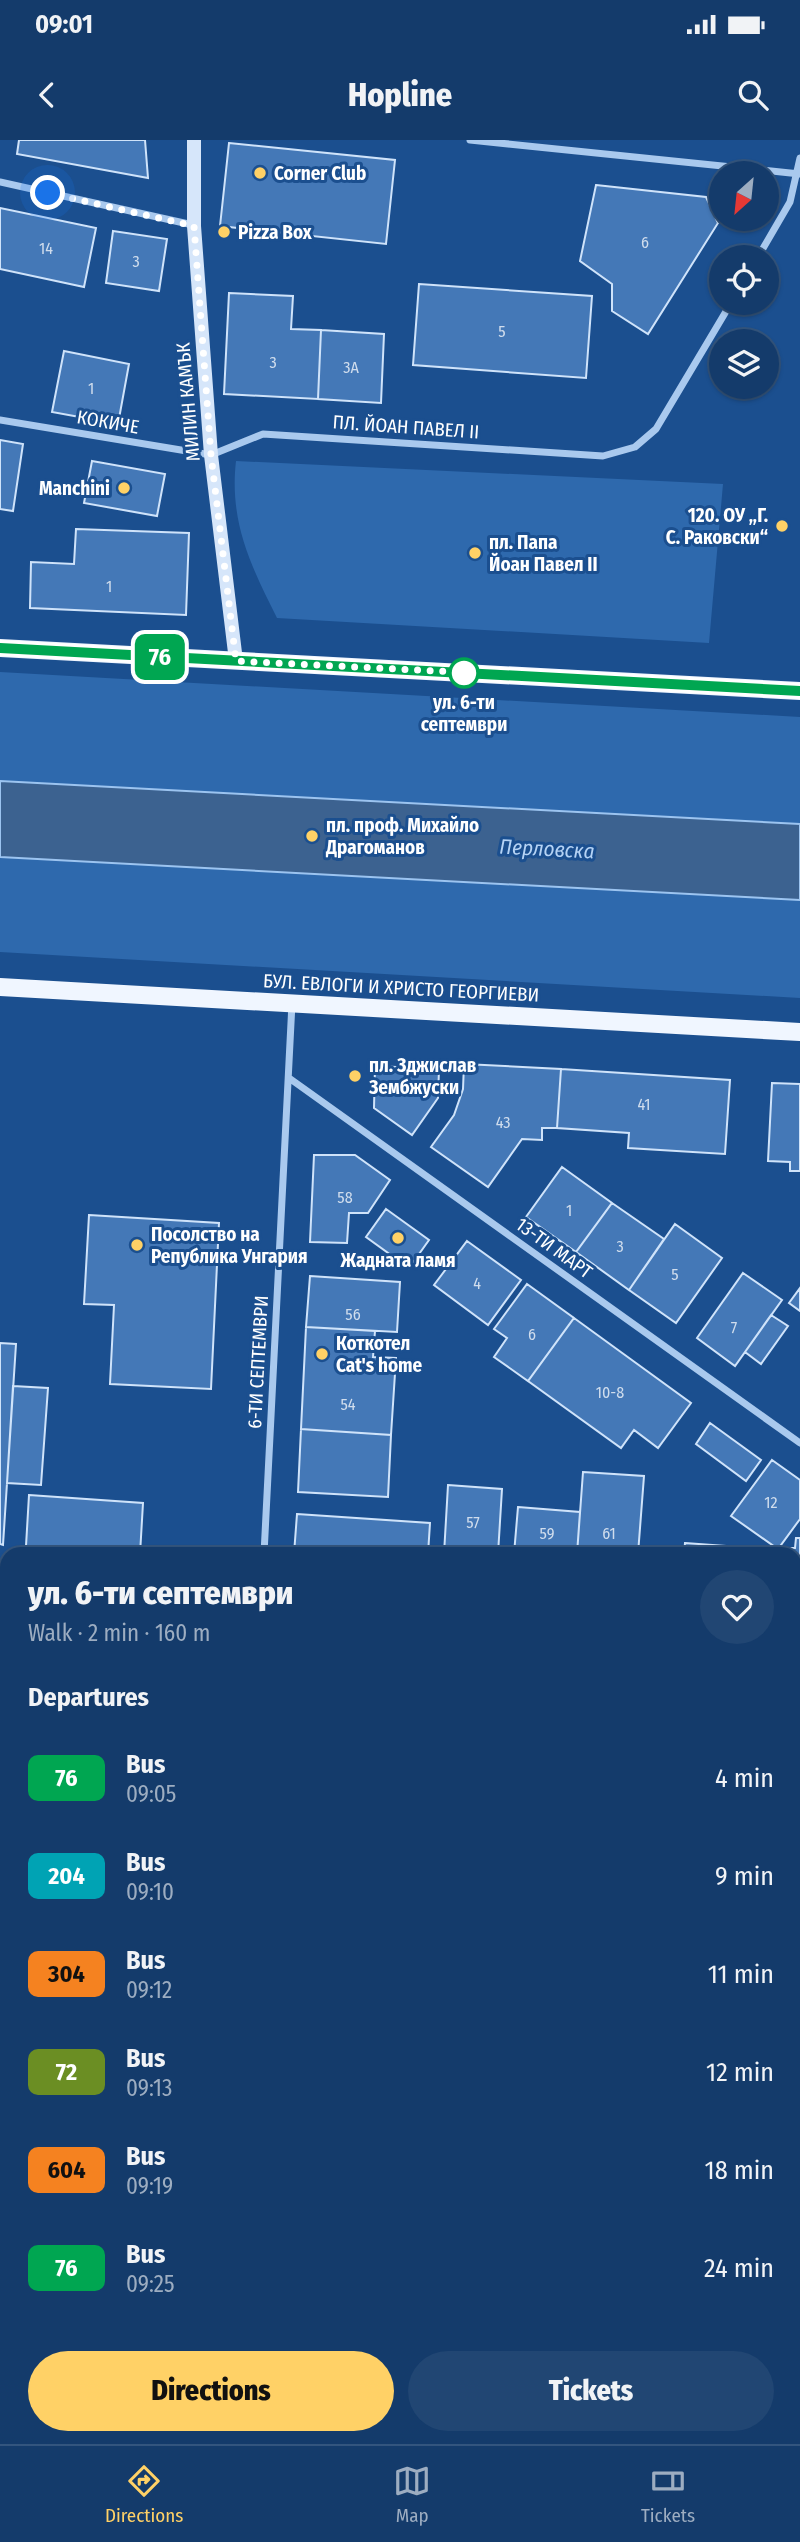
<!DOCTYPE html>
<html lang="en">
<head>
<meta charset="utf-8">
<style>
  :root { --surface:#143b6b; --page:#214673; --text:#f1f3f6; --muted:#9dadc1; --line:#33557e; --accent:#ffd166 }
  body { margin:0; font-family:"Fira Sans Condensed",sans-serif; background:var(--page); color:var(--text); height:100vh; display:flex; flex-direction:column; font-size:26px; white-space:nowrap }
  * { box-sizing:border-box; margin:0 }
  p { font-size:23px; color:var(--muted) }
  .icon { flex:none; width:38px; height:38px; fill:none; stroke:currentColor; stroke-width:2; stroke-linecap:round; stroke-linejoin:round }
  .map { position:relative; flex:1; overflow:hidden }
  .details { position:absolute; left:0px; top:1407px; width:802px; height:898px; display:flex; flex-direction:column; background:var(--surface); border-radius:21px 21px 0 0; box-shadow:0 2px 5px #0004,0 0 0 2px var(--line) }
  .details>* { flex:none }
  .badge { padding:0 14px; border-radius:10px; font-size:24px; line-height:46px }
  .needle { width:46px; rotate:207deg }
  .fabs { position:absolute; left:709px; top:21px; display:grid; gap:14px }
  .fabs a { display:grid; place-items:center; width:70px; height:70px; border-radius:50%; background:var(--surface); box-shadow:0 2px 5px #0004,0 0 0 2px var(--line); font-size:35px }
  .you { position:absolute; width:35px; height:35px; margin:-18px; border:5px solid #fff; border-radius:50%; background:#1a73e8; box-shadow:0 0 0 10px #1a73e833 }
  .map>.badge { position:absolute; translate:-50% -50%; box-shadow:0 0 0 4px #fff }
  h2 { padding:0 28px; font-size:26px; line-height:63px }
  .round { display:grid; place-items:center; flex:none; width:74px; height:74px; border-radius:37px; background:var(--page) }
  .headline { display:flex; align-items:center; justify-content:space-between; height:119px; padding:0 28px }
  h1 { font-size:33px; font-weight:800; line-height:52px }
  .action { display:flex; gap:14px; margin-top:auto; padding:14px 28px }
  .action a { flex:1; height:80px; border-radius:42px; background:var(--accent); color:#111; font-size:28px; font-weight:800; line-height:80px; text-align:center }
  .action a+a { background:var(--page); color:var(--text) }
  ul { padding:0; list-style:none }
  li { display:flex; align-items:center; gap:21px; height:98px; padding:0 28px }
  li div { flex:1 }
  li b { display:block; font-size:26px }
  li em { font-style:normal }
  li .badge { min-width:77px; font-weight:700; text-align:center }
  .status { display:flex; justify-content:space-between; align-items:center; height:49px; padding:0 35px; background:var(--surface); direction:ltr }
  .status svg { height:19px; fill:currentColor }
  header { display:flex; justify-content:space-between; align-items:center; height:91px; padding:0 28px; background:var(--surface); font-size:32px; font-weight:800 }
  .menu { display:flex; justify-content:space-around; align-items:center; height:98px; border-top:2px solid var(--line); background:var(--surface); font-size:19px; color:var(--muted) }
  .menu a { display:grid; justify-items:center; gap:4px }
  .menu .on { color:var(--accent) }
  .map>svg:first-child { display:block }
</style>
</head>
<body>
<div class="status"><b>09:01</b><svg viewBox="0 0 49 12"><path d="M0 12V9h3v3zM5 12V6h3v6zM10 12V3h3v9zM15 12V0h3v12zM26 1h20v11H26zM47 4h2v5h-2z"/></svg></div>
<header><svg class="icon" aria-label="back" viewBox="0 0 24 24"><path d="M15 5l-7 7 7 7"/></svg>Hopline<svg class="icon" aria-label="search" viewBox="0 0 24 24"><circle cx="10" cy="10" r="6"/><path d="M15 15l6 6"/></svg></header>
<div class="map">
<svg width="800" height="2304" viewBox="0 0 800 2304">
  <rect width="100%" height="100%" fill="#1b4f8f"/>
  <path fill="#2e69ad" d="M236,321L723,344L709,503L277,478C251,426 229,382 236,321Z
    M0,532L800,577V858L0,812Z"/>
  <path fill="#3c6290" stroke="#9cc4f0" stroke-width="2" d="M0,641L800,684V760L0,717Z"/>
  <path fill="#4478b7" stroke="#cfe3fa" stroke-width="2" d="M19,0H145L148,38L17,14Z
    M229,3L395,20L386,104L220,86Z
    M596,45L706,57L718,83L648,194L612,171V144L580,121Z
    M0,68L96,88L84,147L0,129Z
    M113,91L167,99L159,151L106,143Z
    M419,144L592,156L586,238L413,225Z
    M229,153L293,156L291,189L321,190L318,259L224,254Z
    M321,190L384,194L381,263L318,259Z
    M64,211L129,224L118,284L52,272Z
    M0,300L23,304L13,371L0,369Z
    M92,321L165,334L157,376L84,363Z
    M76,389L189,393L186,475L30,468L31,422L74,424Z
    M464,924L561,929L557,988H542V1000L522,999L488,1047L431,1007L454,975L463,949Z
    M375,926L439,929L438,958L412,995L374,968Z
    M561,929L730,940L725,1014L628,1008L629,993L557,988Z
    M772,943L800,944V1031H790V1022L768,1021Z
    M314,1015H355L390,1040L368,1073H349L347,1103L310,1102Z
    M562,1027L612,1063L576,1112L526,1077Z
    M612,1063L664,1099L629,1150L576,1112Z
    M386,1069L429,1100L409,1128L366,1097Z
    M89,1075L219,1083L211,1249L110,1244L114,1165L84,1164Z
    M675,1084L722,1118L676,1183L629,1150Z
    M467,1101L521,1140L488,1185L434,1145Z
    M743,1133L782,1160L735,1226L697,1198Z
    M310,1136L400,1142L397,1192L306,1187Z
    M527,1144L574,1178L528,1241L494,1217L507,1198L494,1189Z
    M800,1148V1171L789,1163Z
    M771,1175L788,1186L761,1224L745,1212Z
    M574,1178L691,1263L658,1308L634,1290L621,1308L528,1241Z
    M306,1187L375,1191L373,1217L396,1218L391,1295L301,1289Z
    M0,1203L16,1204L3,1405L0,1404Z
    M13,1246L48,1248L41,1345L7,1343Z
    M710,1283L761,1320L746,1341L696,1304Z
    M301,1289L391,1295L388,1357L298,1352Z
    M772,1320L800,1340V1379L778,1409L731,1376Z
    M583,1332L644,1336L638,1414H577Z
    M448,1345L502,1349L498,1414H444Z
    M29,1355L143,1363L140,1414L26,1406Z
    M518,1367L580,1372L577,1414H514Z
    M297,1374L430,1383L428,1414H294Z
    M796,1398H800V1467L794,1466V1414H787V1408H795Z
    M685,1403L769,1409L768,1414H684Z
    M796,1564H800V1630H794Z
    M794,1704H800V1782L794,1781Z
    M794,1916L800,1917V1995L794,1994Z
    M0,2022L7,2023V2081L0,2080Z
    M794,2149H800V2219L794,2218Z
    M0,2161L7,2165V2226L0,2237Z
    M0,2263L7,2268V2281L0,2292Z
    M794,2266L800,2267V2304H730L731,2298H794Z
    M78,2298H183L191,2303L81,2304L76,2301Z"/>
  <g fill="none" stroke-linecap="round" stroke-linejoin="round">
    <path stroke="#a9c9ee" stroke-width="7" d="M470,0L800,34
      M0,42L193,85
      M758,117L790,62L800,18
      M0,280L211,315L263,294L603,316L635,307L656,289L731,163
      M289,938L800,1303
      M264,1414L292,863
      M0,1448L7,1449
      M794,1508H800
      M24,2304L28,2298"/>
    <path stroke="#d6e6fa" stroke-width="14" d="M194,0V86L211,315L236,521"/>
    <path stroke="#f0f6ff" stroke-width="18" d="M0,508L800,551
      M0,847L800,892
      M0,1952L7,1953
      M794,2072L800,2073"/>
  </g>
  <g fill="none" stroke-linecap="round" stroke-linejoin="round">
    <g stroke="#fff" stroke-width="16">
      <path id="line" d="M0,508L800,551"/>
    </g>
    <use href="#line" stroke="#00a651" stroke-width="10"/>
    <path stroke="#fff" stroke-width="7" stroke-dasharray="0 12.6" d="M48,53L194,86L211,315L236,521L476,533H464"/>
  </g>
  <g fill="#ffd166" stroke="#1b4f8f" stroke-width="2.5">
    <circle cx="260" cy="33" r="7"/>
    <circle cx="224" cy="92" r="7"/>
    <circle cx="124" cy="348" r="7"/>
    <circle cx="782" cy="386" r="7"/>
    <circle cx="475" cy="413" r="7"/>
    <circle cx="312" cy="696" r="7"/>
    <circle cx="355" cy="936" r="7"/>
    <circle cx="398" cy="1098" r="7"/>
    <circle cx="137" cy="1105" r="7"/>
    <circle cx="322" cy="1214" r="7"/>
  </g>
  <circle fill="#fff" stroke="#00a651" stroke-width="3.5" cx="464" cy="533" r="14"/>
  <g text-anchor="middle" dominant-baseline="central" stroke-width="6" stroke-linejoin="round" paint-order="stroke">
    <g font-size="16" fill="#d0dded">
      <text x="645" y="102">6</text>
      <text x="46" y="108">14</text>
      <text x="136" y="121">3</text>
      <text x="502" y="191">5</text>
      <text x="273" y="222">3</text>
      <text x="351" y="227">3А</text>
      <text x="91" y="248">1</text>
      <text x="109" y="446">1</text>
      <text x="644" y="964">41</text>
      <text x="503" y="982">43</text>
      <text x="345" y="1057">58</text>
      <text x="569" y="1070">1</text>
      <text x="620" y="1106">3</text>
      <text x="675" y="1134">5</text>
      <text x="477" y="1143">4</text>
      <text x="353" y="1174">56</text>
      <text x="734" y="1187">7</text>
      <text x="532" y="1194">6</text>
      <text x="610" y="1252">10-8</text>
      <text x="348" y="1264">54</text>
      <text x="771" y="1362">12</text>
      <text x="473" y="1382">57</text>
      <text x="547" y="1393">59</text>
      <text x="609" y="1393">61</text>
    </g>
    <g font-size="19" font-weight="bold" fill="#fff" stroke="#1b4f8f" text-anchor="start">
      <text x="274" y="33">Corner Club</text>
      <text x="238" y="92">Pizza Box</text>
      <text x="110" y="348" text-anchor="end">Manchini</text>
      <text x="768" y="375" text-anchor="end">120. ОУ „Г.<tspan x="768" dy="22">С. Раковски“</tspan></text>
      <text x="489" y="402">пл. Папа<tspan x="489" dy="22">Йоан Павел II</tspan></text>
      <text x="326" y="685">пл. проф. Михайло<tspan x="326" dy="22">Драгоманов</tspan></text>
      <text x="369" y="925">пл. Зджислав<tspan x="369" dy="22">Зембжуски</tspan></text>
      <text x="151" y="1094">Посолство на<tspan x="151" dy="22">Република Унгария</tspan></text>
      <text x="398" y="1120" text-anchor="middle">Жадната ламя</text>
      <text x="336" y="1203">Коткотел<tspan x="336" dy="22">Cat's home</tspan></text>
    </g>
    <g font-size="19" fill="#fff" stroke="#1b4f8f">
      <text transform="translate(188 262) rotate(-95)">МИЛИН КАМЪК</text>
      <text transform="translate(108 282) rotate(10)">КОКИЧЕ</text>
      <text transform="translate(406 287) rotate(4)">ПЛ. ЙОАН ПАВЕЛ II</text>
      <text transform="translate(401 848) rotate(3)">БУЛ. ЕВЛОГИ И ХРИСТО ГЕОРГИЕВИ</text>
      <text transform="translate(554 1108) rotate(36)">13-ТИ МАРТ</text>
      <text transform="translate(258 1222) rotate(-87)">6-ТИ СЕПТЕМВРИ</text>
    </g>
    <g font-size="19" font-weight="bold" fill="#fff" stroke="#1b4f8f">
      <text x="464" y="562">ул. 6-ти<tspan x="464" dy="22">септември</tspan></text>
    </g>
    <g font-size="21" font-style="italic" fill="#b5d3f5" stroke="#1b4f8f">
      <text transform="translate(547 709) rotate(3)">Перловска</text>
    </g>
  </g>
</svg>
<div class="fabs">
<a><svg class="needle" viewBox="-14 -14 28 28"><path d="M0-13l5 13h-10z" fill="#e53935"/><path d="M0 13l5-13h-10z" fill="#9dadc1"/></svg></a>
<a><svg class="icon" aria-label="locate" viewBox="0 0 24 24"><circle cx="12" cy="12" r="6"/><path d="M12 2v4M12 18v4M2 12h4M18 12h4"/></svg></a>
<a><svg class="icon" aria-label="layers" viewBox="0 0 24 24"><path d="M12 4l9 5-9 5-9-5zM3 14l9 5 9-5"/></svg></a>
</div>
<div class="you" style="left:48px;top:53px"></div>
<b class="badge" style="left:160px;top:517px;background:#00a651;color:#fff">76</b>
<section class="details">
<div class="headline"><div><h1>ул. 6-ти септември</h1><p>Walk · 2 min · 160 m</p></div><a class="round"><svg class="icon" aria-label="heart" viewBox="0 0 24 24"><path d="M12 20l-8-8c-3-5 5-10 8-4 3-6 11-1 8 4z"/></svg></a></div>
<h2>Departures</h2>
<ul>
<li><span class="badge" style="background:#00a651;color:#fff">76</span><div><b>Bus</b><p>09:05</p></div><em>4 min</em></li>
<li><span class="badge" style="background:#00a3b4;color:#fff">204</span><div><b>Bus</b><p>09:10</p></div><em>9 min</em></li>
<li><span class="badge" style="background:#f58220;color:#111">304</span><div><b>Bus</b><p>09:12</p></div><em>11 min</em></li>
<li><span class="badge" style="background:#6b8e23;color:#fff">72</span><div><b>Bus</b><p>09:13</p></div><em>12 min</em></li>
<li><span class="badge" style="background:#f58220;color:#111">604</span><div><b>Bus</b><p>09:19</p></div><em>18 min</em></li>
<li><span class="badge" style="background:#00a651;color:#fff">76</span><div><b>Bus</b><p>09:25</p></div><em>24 min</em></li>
</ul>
<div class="action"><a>Directions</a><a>Tickets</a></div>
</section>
</div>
<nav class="menu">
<a class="on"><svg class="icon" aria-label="directions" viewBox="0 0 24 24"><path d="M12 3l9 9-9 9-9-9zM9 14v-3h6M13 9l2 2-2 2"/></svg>Directions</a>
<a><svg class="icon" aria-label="map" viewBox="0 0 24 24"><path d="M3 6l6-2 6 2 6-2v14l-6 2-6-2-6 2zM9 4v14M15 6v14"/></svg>Map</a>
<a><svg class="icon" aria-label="tickets" viewBox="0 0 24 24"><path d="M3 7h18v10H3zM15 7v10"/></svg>Tickets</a>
</nav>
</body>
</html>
